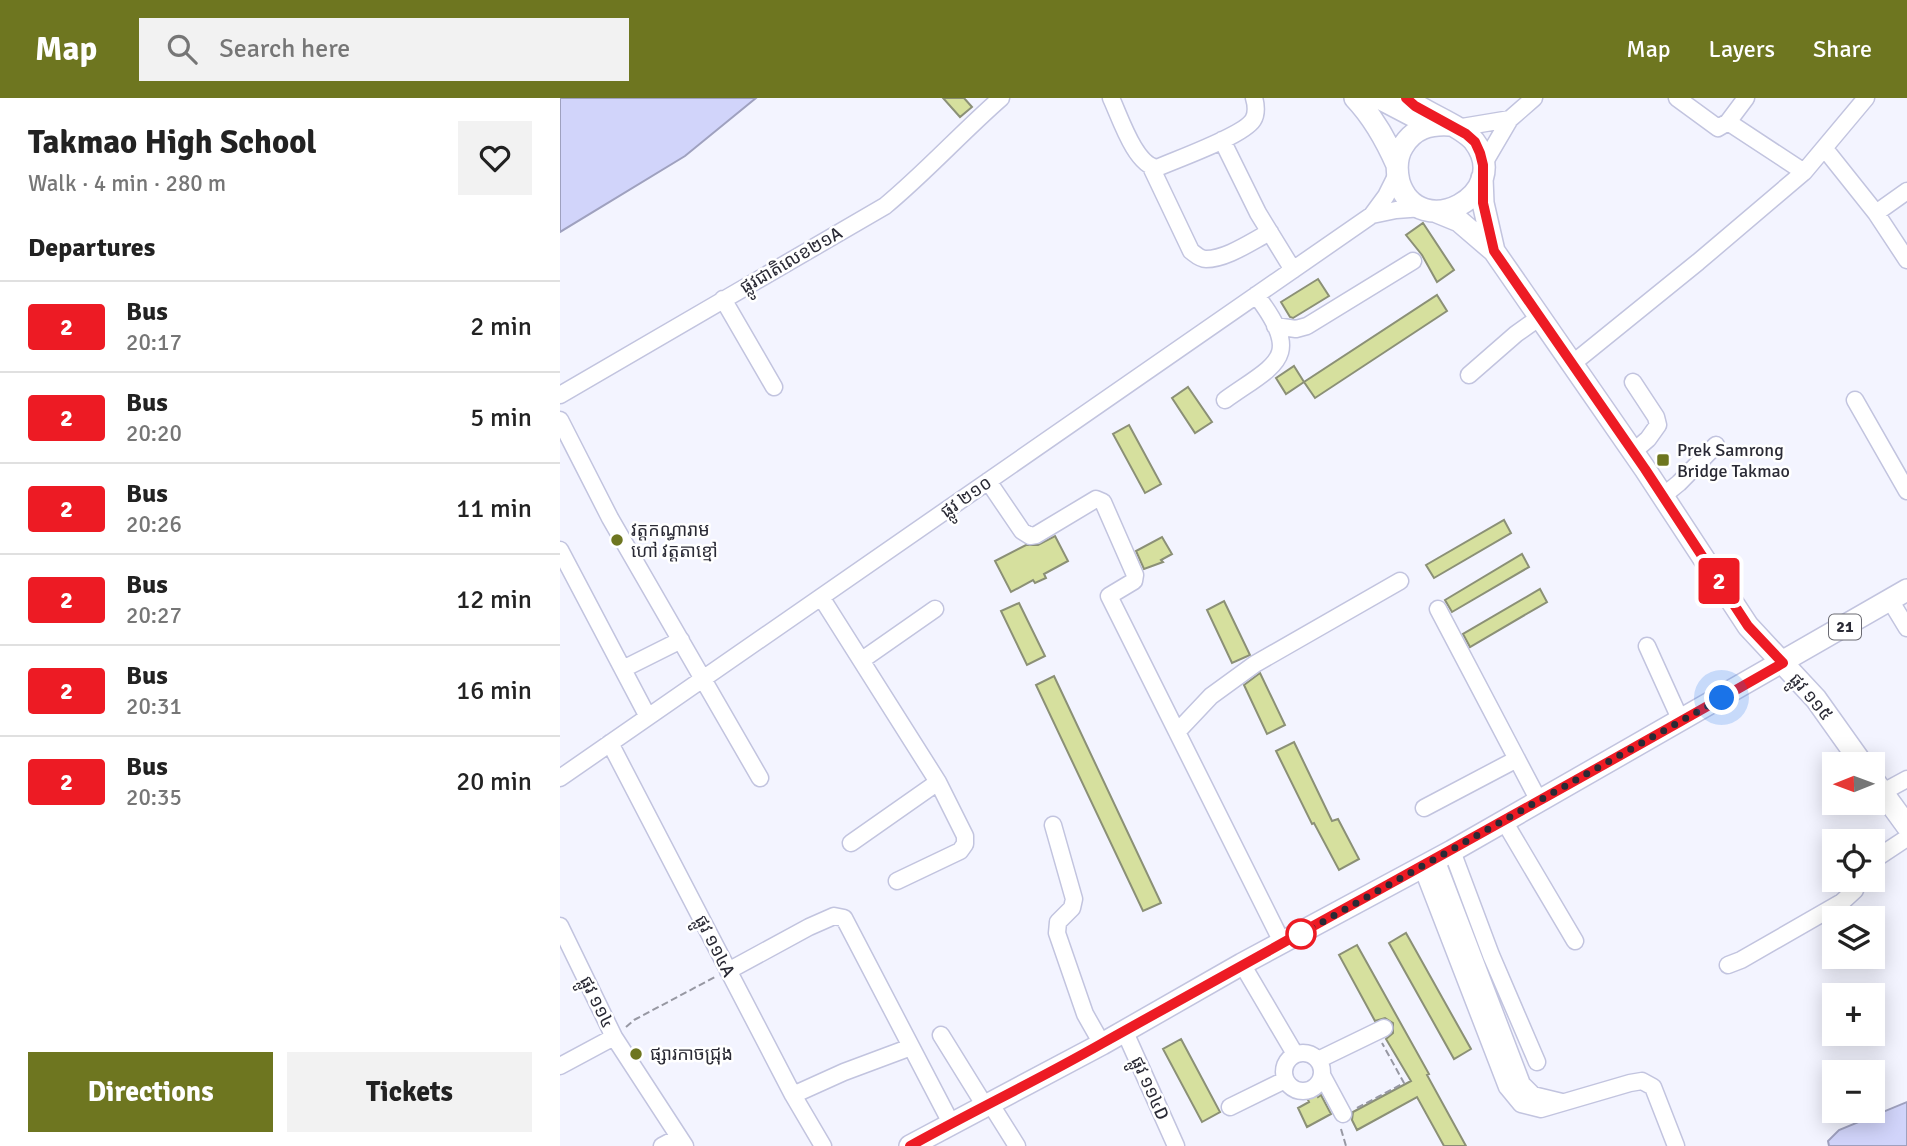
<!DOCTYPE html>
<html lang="en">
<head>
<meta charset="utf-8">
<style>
  :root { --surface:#fff; --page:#f2f2f2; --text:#222; --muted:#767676; --line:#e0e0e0; --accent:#6e7620 }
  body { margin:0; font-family:Signika,"Noto Sans Khmer",sans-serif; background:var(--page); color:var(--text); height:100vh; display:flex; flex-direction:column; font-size:26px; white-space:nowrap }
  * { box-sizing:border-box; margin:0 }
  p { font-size:23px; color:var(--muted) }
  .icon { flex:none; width:38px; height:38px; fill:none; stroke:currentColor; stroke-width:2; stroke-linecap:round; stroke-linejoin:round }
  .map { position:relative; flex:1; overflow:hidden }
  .sheet { display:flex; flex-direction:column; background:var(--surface); width:560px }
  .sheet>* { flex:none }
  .badge { padding:0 14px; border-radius:5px; font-size:24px; line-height:46px }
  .needle { width:46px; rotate:269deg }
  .fabs { position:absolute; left:1262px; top:654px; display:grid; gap:14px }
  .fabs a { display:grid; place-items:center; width:63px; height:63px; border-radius:0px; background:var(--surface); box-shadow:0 4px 18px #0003; font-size:35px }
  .you { position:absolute; width:35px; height:35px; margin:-18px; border:5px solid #fff; border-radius:50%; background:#1a73e8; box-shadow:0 0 0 10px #1a73e833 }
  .map>.badge { position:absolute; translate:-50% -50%; box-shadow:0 0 0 4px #fff }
  h2 { padding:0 28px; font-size:26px; line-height:63px }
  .round { display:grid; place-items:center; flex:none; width:74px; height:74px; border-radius:0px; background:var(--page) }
  .head { display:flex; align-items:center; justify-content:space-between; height:119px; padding:0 28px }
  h1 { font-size:33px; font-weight:700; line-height:52px }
  .cta { display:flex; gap:14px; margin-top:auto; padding:14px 28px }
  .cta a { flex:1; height:80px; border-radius:0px; background:var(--accent); color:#fff; font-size:28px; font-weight:700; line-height:80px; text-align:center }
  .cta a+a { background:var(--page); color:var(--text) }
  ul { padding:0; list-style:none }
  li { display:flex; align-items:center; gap:21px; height:91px; padding:0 28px; border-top:2px solid var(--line) }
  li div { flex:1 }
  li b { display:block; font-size:26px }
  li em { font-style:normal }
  li .badge { min-width:77px; font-weight:700; text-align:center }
  header { display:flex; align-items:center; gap:42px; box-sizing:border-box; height:98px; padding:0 35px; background:var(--accent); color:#fff }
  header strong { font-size:33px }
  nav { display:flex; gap:38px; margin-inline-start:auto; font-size:24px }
  .search { width:490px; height:63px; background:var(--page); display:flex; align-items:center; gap:18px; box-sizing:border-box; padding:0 24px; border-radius:0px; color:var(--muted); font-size:26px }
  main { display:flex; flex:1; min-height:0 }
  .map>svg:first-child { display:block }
</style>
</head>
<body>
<header>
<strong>Map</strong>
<div class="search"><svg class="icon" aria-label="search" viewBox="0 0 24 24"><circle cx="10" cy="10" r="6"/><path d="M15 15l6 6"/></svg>Search here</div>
<nav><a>Map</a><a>Layers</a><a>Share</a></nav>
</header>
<main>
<section class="sheet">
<div class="head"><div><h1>Takmao High School</h1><p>Walk · 4 min · 280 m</p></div><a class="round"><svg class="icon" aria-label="heart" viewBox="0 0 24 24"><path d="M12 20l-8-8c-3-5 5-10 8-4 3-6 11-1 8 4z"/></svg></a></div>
<h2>Departures</h2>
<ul>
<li><span class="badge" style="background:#ed1b24;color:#fff">2</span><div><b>Bus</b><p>20:17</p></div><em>2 min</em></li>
<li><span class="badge" style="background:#ed1b24;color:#fff">2</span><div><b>Bus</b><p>20:20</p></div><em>5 min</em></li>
<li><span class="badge" style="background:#ed1b24;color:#fff">2</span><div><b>Bus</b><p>20:26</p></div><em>11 min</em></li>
<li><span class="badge" style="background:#ed1b24;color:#fff">2</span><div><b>Bus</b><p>20:27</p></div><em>12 min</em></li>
<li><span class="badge" style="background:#ed1b24;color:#fff">2</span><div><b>Bus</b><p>20:31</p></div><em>16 min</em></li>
<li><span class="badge" style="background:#ed1b24;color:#fff">2</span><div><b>Bus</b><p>20:35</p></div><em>20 min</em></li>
</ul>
<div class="cta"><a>Directions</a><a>Tickets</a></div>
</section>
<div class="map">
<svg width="1347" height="1048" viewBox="0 0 1347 1048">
  <rect width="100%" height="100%" fill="#f3f4ff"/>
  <path fill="#d1d4fa" stroke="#9fa1bf" stroke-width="2" d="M0,0H196L125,58L0,134Z
    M1347,1004V1048H1269L1268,1043L1279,1032Z"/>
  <path fill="#d6e09e" stroke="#8b9076" stroke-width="2" d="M383,0H404L412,9L400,19Z
    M863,125L894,172L877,184L862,157L846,137Z
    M758,181L769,198L733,220L730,219L721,204Z
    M877,197L887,213L755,300L744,284Z
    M734,268L744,284L726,296L716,280Z
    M628,289L652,324L635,335L612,300Z
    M569,327L601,386L585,395L553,336Z
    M944,422L951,435L874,480L866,467Z
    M495,438L508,463L484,476L486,480L475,485L473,482L451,494L435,463L466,447H478Z
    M602,439L612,456L601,462L603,464L584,471L576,453Z
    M962,456L969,469L892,514L885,502Z
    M980,491L987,504L910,549L903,536Z
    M664,503L690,557L672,565L647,512Z
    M459,505L485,558L467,567L441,513Z
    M700,575L725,627L707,636L684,587Z
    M494,578L601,805L583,813L476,587Z
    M734,644L772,723L778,721L799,761L779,772L754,725L752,726L716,653Z
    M846,835L911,951L894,961L829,845Z
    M797,847L869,976L867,977L906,1048H884L857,999L797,1032L792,1022L793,1014L851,983L826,941L833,935V925L825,920L815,923L779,857Z
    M621,941L660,1014L642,1024L603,951Z
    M754,992L758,999L761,997L771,1016L747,1029L738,1010L749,1004L745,996Z"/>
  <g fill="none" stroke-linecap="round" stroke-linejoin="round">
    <g stroke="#c2c4df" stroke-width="19">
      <path id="minor" d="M551,0C560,19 575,67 597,70C617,61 683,38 693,22C697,16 696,6 694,0
        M1117,0L1158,30L1168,24L1186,0
        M1168,24L1244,74
        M896,30L950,21
        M662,42L698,115L733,172
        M1265,51L1316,115L1347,162
        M923,67L950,21L974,0
        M591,69L631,153C635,156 640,161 646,161C667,161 692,143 710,134
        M1316,115L1347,93
        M812,117L836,112L863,110
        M163,201L214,289
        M715,228L736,231L747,228L853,163
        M1012,266L1138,164L1244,74L1306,0
        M909,277L956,236L980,219
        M1073,284L1096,319L1098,327L1088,341L1073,354
        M0,297L325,108C366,74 401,35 441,0
        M665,302C717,265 744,260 696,197
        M1295,302L1347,393
        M0,322L50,420L200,680
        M428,383L462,433L470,438L476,437L536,401L543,404L575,477L574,483L549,498L723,846
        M1103,398L1119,385L1156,347
        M0,452L88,619
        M261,499L378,684L405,738V746L400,753L337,783
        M1330,502L1347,530
        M878,511L979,703
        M1087,548L1121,623
        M302,562L375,511
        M63,571L121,542
        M617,634L651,598L695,566L840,483
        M50,645L233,997L263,1048
        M0,680L812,117L826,98L837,76
        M1323,694L1347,681
        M864,710L957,661
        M944,723L1015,843
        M493,727L514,801L512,810L498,824L497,835L525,916L542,946
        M291,745L378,684
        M892,753L931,857L977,964
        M876,761L962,986L973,997L1002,1004
        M1312,763L1347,740
        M862,769L947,989L961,1006L981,1011L1070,985L1082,983L1093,989L1116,1048
        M0,828L54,939L125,1048
        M682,866L735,956
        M1168,867L1181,862L1282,804L1295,792L1298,782
        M168,873L249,829L274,818L284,820L391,1025
        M564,932L616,1048
        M381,937L425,1008
        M724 974a19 19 0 1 1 38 0a19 19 0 1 1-38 0Z
        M758,962L824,930
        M0,968L54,939
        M762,977L783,1016
        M233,997L284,974L351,949
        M430,1005L457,1048
        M670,1009L725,982
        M102,1048L119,1039"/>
    </g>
    <g stroke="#c2c4df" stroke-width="24">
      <path id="major" d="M795,0C814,20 826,42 837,67
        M819,0L861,22
        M846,0C864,15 901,27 914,43C955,96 859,147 839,84C836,71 836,59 843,48C854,30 870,26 889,27
        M922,80L923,105L934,153
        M877,114L899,123L934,153L1085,371L1188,528L1256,601L1303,667
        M1312,680L1347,728
        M350,1048L542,946L682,866L892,753L1347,492"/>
    </g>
    <path stroke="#9798a3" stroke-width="2" stroke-dasharray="7 3.5" stroke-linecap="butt" d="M66,929L74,922L155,879
      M797,1010L844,985L822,945
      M781,1031L786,1048"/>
    <use href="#minor" stroke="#fff" stroke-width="16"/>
    <use href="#major" stroke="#fff" stroke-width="21"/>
  </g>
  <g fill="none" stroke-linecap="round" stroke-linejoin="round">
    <g stroke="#fff" stroke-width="16">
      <path id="line" d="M350,1048C413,1013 478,982 541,946C768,819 997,695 1223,565L1188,528L1085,371L934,153L923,105V67L920,55L915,44L906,36L855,8L846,0"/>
    </g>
    <use href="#line" stroke="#ed1b24" stroke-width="10"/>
    <path stroke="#2a2a35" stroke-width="7" stroke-dasharray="0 12.6" d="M741,836L1162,600"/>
  </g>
  <g fill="#6e7620" stroke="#fff" stroke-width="2.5">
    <rect x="1096" y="355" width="14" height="14" rx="3.5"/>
    <circle cx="57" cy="442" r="7"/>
    <circle cx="76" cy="956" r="7"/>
  </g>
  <circle fill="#fff" stroke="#ed1b24" stroke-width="3.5" cx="741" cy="836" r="14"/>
  <g text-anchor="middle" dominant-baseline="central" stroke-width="5" stroke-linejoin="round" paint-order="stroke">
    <rect fill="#fff" stroke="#6a6a72" stroke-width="2" x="1269" y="516.5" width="32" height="25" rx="5"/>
    <g font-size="16" font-weight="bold" fill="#2a2a35">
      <text x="1285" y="529">21</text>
    </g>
    <g font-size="18" fill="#2a2a35" stroke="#fff">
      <text transform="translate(231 162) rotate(-30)">ផ្លូវជាតិលេខ២១A</text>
      <text transform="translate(406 399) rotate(-35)">ផ្លូវ ២១០</text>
      <text transform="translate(1251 599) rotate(50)">ផ្លូវ ១១៥</text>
      <text transform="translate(155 848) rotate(63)">ផ្លូវ ១១៤A</text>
      <text transform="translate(37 904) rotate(64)">ផ្លូវ ១១៤</text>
      <text transform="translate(590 990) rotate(66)">ផ្លូវ ១១៤D</text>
    </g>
    <g font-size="18" fill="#2a2a35" stroke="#fff" text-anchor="start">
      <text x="1117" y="352">Prek Samrong<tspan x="1117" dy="21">Bridge Takmao</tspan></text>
      <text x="71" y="432">វត្តកណ្ធារាម<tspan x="71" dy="21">ហៅ វត្តតាខ្មៅ</tspan></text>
      <text x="90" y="956">ផ្សារកាចជ្រុង</text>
    </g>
  </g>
</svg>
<div class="fabs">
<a><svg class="needle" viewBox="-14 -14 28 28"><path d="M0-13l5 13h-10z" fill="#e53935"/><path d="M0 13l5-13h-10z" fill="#767676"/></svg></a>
<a><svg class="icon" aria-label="locate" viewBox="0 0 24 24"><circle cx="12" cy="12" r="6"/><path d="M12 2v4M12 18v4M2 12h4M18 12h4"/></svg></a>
<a><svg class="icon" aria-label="layers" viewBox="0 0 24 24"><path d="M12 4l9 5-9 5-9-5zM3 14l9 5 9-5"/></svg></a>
<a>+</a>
<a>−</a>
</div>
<div class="you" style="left:1162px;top:600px"></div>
<b class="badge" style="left:1159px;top:483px;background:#ed1b24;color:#fff">2</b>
</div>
</main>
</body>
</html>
